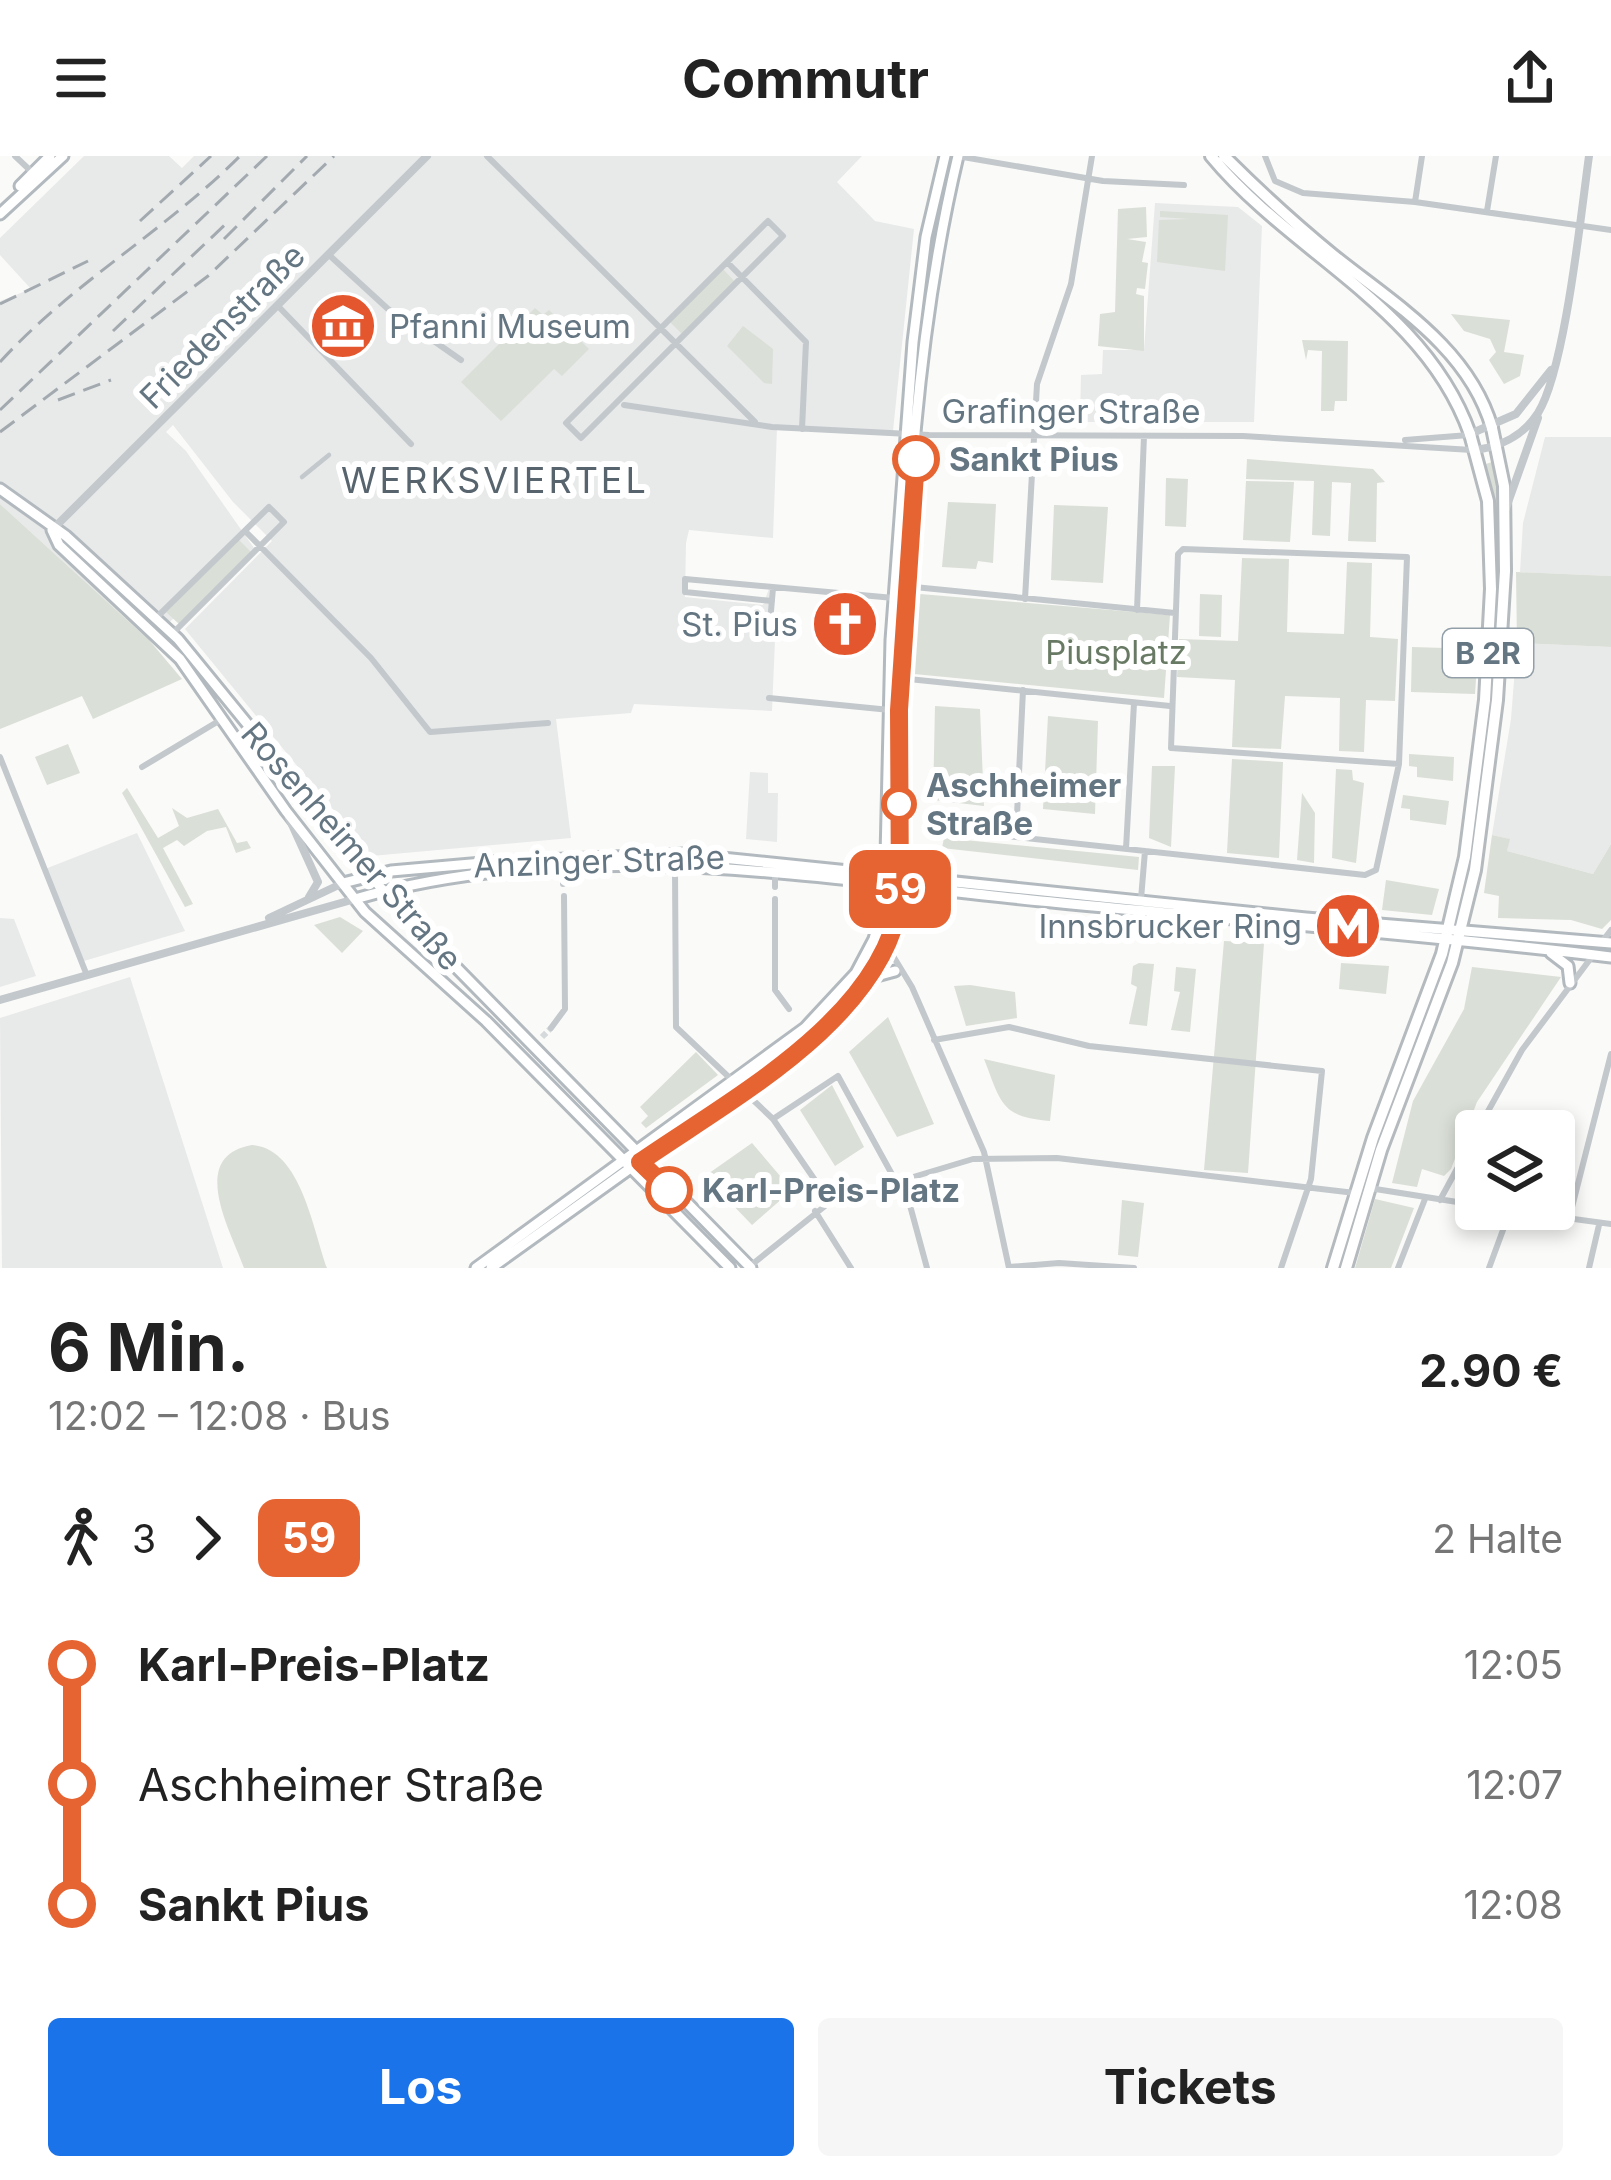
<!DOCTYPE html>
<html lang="de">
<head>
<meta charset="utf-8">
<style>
  :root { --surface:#fff; --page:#f6f6f6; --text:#222; --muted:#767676; --accent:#1a73e8 }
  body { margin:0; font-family:Inter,sans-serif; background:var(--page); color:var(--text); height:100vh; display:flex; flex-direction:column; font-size:45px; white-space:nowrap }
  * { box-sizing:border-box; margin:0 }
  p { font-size:39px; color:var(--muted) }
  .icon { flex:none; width:66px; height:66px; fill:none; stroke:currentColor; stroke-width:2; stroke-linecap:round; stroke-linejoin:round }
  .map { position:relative; height:1112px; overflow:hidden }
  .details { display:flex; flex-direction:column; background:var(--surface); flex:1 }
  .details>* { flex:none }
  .badge { padding:0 24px; border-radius:18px; font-size:42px; line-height:78px }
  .buttons { position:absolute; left:1455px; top:954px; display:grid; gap:24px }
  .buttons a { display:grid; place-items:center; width:120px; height:120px; border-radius:12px; background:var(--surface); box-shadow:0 6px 18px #0003; font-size:60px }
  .map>.badge { position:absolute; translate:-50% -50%; box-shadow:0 0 0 6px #fff }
  .legs { display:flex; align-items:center; gap:18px; height:132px; padding:0 48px; font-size:39px }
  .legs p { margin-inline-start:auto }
  .head { display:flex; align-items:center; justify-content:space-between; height:204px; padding:0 48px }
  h1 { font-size:66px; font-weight:700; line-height:90px }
  .action { display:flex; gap:24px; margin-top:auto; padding:24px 48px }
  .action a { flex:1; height:138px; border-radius:12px; background:var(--accent); color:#fff; font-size:48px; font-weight:700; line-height:138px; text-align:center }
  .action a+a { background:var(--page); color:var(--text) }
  ul { padding:0 48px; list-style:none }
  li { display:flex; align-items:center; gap:42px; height:120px; font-size:45px }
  li i { display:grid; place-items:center; width:18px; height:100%; margin:0 15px; background:currentColor }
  li i::after { content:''; width:30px; height:30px; margin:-15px; border:9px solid; border-radius:50%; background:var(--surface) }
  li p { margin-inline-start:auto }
  li:first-child i { background:linear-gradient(#0000 50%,currentColor 0) }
  li:last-child i { background:linear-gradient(currentColor 50%,#0000 0) }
  header { display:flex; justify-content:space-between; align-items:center; height:156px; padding:0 48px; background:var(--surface); font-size:54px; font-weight:700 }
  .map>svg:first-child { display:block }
</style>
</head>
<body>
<header><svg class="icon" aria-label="menu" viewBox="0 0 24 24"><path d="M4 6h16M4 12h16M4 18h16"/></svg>Commutr<svg class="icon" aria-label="share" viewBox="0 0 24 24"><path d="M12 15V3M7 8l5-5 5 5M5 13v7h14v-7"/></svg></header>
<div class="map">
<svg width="1611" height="1112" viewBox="0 0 1611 1112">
  <rect width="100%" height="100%" fill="#fafaf8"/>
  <path fill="#e8e9e9" d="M84,0H169L182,12L194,0H862L837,26L875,65L914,73L893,275L777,272L773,382L689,374L686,387L685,441L763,449L770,430L767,483L775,484L772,555L634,548L631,557L556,563L571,682L371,700L185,473L272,385L233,346L173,269L166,276L186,295L254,392L149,484L0,348V145L31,133L0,99V82Z
    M1155,47L1238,51L1262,70L1254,266H1143L1141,256H1125L1124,266H1080L1081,219L1102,218L1103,194H1144Z
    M1545,281H1611V420L1520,416L1523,367Z
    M1517,487L1611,491V688L1593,718L1507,695L1509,683L1492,679L1511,563Z
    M750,616L768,617V637H778L777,686L746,683Z
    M137,677L185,775L84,805L45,713Z
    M0,762L14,763L36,820L0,831Z
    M130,821L223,1112H2L0,862Z"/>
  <path fill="#dadfd7" d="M1146,51L1147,81L1127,83L1146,86L1142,106L1148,107L1145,133L1137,132L1136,138L1144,140V195L1098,190L1100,158L1115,156L1118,53Z
    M1160,55L1228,59L1225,115L1157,106L1159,64L1190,63L1160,61Z
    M723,113L735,126L682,178L670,166Z
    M535,152L543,159L549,154L589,193L562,220L554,213L501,265L461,226Z
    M1451,158L1510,164L1504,196L1524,199L1520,220L1504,228L1489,204L1496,196L1490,183L1464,175Z
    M743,170L773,193L772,228L764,227L727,190Z
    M1302,184L1348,185L1347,245H1335L1334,255H1321L1322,195L1308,194L1306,204Z
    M1247,303L1373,313L1385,326L1377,327L1376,386L1348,385L1351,327L1332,326L1330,380L1312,379L1314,325L1246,323Z
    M1495,305C1509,421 1492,539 1478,654C1474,684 1475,729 1460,752C1489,620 1514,441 1486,308Z
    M1166,322L1188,323L1186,371L1165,370Z
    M1246,325L1294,326L1290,386L1243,384Z
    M948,346L996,348L993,407L978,405L976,413L942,411Z
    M0,348L149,484L182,523L93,563L82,540L0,573Z
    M1054,349L1108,351L1103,427L1051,424Z
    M239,384L251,396L179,468L166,456Z
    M1242,402L1289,403L1287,476L1344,478L1347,406L1372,407L1370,481L1398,483L1395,545L1366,544L1364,596L1339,595L1340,542L1285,540L1281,593L1232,591L1235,524L1177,521L1179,483L1238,485Z
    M1516,416L1611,420V491L1517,487Z
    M920,438L1170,459L1164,542L914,518Z
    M1200,438L1222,439L1221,481L1199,480Z
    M1412,491L1478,493L1475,538L1411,536Z
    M935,550L980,553L984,650L933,644Z
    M1048,560L1098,565L1095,658L1043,653Z
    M68,588L80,617L47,629L35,601Z
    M1409,598L1454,601L1453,625L1417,621V611L1409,610Z
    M1232,603L1283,606L1279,702L1227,697Z
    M1152,610H1175L1171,691L1149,682Z
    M1336,613L1352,614L1353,624L1364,627L1356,707L1332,702Z
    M127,632L158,682L179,670L172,652L187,662L218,653L237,687L247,685L251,692L236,697L226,671L207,675L184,690L177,684L163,692L193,748L185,751L122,637Z
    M1302,637L1315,657L1314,707L1297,704Z
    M1403,639L1449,645L1446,669L1410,664V653L1401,652Z
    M1492,679L1510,683L1507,695L1593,718L1611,688V764L1602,773L1571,764L1498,762L1499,740L1484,737Z
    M944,682L1139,701L1138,714L942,692Z
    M1386,724L1439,733L1432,759L1382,754Z
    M340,761L363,775L342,797L314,769Z
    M1224,785L1264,787L1248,1017L1204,1014Z
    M1139,807L1154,808L1147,870L1129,868L1137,831L1131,828L1133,810Z
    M1341,807L1389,810L1386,838L1339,833Z
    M1176,811L1196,813L1190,876L1171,874L1180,836L1174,835Z
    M1472,811L1561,821L1477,946L1451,1013L1444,1020L1422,1013L1417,1031L1392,1027L1413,945L1464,853Z
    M970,829L1015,836L1017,862L966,870L954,830Z
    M888,861L934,968L897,981L849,896Z
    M696,896L718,919L646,972L641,967L648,960L640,951Z
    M984,903L1055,919L1050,965C1000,961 1001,946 984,903Z
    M832,929L864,991L835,1010L800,954Z
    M752,987L792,1034L752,1069L705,1020Z
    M252,989C301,992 313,1074 327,1112H244C231,1075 187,1000 252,989Z
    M1375,1043L1414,1052L1391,1112H1355Z
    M1122,1044L1144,1047L1138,1101L1118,1099Z"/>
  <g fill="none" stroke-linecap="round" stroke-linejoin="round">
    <path stroke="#d5d9db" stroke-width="6" stroke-dasharray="6 3" stroke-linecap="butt" d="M542,881L551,872"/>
    <g stroke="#b3babf" stroke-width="15">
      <path id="secondary" d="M20,30L50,0
        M0,58L63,0
        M0,333L66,380L178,483L394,748L751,1112
        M52,374L59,389L180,503L286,655L365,756L486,865L730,1112
        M343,727L391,715L494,706L683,698L1306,762L1611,787
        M355,743C580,679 814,722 1041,745C1231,764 1422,778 1611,801
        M1551,797L1568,810L1570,827
        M869,822L895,815
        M476,1112L805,872L856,817L874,783L885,744L891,484L913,186L926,81L945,0
        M491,1112L819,877C853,845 883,811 896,765C913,702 897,612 900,546C906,365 916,176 958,0"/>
    </g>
    <g stroke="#b5babe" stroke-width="16">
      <path id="primary" d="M1333,1112L1373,982L1442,798L1465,701L1485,544L1491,433L1488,345L1470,278
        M1346,1112L1381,994L1452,807L1475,714L1497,544L1505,415L1504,330L1492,272"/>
    </g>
    <g stroke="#b4b9bd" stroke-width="16">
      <path id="trunk" d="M1211,0C1293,99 1425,151 1470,278
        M1224,0C1259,35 1295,68 1333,99C1394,148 1469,192 1492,272"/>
    </g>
    <path stroke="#c3c8cc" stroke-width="4.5" d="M302,321L329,299"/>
    <path stroke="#c3c8cc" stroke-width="6" d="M15,0L33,17
      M487,0L755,266
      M957,0L1103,25L1184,29
      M1265,0L1275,25L1303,37L1415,46L1611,74
      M1415,46L1422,0
      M1487,55L1496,0
      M768,65L783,80L581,282L566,267Z
      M328,98L388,153L461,204
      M727,106L806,186L802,273
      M277,149L411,288
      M624,249L772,271L929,279L1243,280L1472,294
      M1405,284L1469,279
      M245,375L371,502L430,576L548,567
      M904,430L1175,457
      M1025,443L1037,228L1071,128L1092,0
      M772,445L685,436V423L894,442
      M1137,454L1144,280
      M156,462L269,351L284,366L173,477
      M769,478L773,432
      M889,521L1170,550
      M769,542L890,554
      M0,601L86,817
      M142,611L222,563
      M925,671L1365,719L1376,714L1399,608L1407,401L1183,393L1178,398L1171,592L1399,608
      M1016,680L1023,534
      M1126,693L1134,547
      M563,712V728
      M675,713L676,871L773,963L830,1046
      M775,715V731
      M775,743V834L789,853
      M1141,743L1145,695
      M1601,787L1611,774
      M887,790L912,831L984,996L1009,1112
      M551,872L565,853L564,740
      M934,884L1009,871L1089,890L1322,915L1311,1023L1281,1112
      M773,963L838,920L894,1022
      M1477,975L1522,894L1594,798
      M902,1020L927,1112
      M1369,1032L1476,1049
      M1440,1044L1476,978
      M1500,1053L1611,1068
      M815,1055L851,1112
      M1569,1063L1611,898
      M750,1110L830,1046L973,1003L1057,1002L1355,1037
      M1009,1111L1059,1107L1134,1112
      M1398,1112L1425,1043
      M1489,1112L1510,1055
      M1589,1112L1599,1069"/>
    <path stroke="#c3c8cc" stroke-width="8" d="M1470,278L1516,258L1551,214
      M1476,294C1502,290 1523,280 1538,257C1565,214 1581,57 1589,0
      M1505,355L1538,262
      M54,372L427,0
      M289,662L318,726L309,741
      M269,762L343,727
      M0,844L355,743"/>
    <use href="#secondary" stroke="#fff" stroke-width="9"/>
    <use href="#primary" stroke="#fff" stroke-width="10"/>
    <use href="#trunk" stroke="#fff" stroke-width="10"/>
    <path stroke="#a2aab0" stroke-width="3" stroke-dasharray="18 9" stroke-linecap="butt" d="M140,65L211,0
      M224,83L307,0
      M0,148L88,105
      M113,175L230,64
      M0,206C72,127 165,75 240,0
      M58,244L111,224
      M0,254L267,0
      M0,276L208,120L334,0"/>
  </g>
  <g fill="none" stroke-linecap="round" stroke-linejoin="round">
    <g stroke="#fff" stroke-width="27">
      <path id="line-1" d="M669,1034L640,1006C731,943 882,863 900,745L899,554L916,303"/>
    </g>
    <use href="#line-1" stroke="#e66432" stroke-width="18"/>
  </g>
  <defs>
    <g id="museum-disc" transform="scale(3.45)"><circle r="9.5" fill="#e4572e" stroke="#fff"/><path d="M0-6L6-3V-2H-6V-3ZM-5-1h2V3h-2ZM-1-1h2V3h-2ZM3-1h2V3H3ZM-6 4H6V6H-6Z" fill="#fff"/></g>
    <g id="church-disc" transform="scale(3.45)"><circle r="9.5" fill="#e4572e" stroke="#fff"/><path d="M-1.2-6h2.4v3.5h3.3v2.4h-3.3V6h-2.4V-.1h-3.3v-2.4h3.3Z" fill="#fff"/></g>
    <g id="metro-disc" transform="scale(3.45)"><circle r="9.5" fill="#e4572e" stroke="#fff"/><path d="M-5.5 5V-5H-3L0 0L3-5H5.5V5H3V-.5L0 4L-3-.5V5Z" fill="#fff"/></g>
  </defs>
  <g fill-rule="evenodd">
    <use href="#museum-disc" x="343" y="170"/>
    <use href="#church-disc" x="845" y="468"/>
    <use href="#metro-disc" x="1348" y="770"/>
  </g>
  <g fill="#fff" stroke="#e66432" stroke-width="6">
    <circle cx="916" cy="303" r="21"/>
    <circle cx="899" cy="648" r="15"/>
    <circle cx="669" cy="1034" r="21"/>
  </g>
  <g text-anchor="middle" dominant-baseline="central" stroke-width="12" stroke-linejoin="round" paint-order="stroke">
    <rect fill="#fff" stroke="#939fa8" stroke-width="3" x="1443" y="473" width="90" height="48" rx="9"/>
    <g font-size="30" font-weight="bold" fill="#657683">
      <text x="1488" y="497">B 2R</text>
    </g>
    <g font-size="33" fill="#657683" stroke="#fff">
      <text transform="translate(222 170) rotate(-45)">Friedenstraße</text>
      <text x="1071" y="255">Grafinger Straße</text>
      <text transform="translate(352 690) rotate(49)">Rosenheimer Straße</text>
      <text transform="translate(599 705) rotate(-2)">Anzinger Straße</text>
    </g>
    <g font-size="33" fill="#657683" stroke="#fff" text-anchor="end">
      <text x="389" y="170" text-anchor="start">Pfanni Museum</text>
      <text x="798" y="468">St. Pius</text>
      <text x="1302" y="770">Innsbrucker Ring</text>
    </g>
    <g font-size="33" font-weight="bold" fill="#657683" stroke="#fff" text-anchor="start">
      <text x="949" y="303">Sankt Pius</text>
      <text x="926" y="629">Aschheimer<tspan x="926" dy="38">Straße</tspan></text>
      <text x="702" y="1034">Karl-Preis-Platz</text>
    </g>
    <g font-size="33" fill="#687a64" stroke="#fff">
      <text x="1116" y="496">Piusplatz</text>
    </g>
    <g font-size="36" letter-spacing="3" fill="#57646e" stroke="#fff">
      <text x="495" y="324">WERKSVIERTEL</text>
    </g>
  </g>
</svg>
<div class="buttons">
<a><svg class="icon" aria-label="layers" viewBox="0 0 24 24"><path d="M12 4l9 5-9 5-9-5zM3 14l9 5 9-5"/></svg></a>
</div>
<b class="badge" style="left:900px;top:733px;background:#e66432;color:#fff">59</b>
</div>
<section class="details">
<div class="head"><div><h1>6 Min.</h1><p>12:02 – 12:08 · Bus</p></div><b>2.90 €</b></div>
<div class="legs"><svg class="icon" aria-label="walk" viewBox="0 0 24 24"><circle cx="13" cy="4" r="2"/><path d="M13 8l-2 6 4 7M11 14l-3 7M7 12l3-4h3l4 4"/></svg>3<svg class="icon" aria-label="forward" viewBox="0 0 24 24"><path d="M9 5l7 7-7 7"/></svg><b class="badge" style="background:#e66432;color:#fff">59</b><p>2 Halte</p></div>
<ul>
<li><i style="color:#e66432"></i><b>Karl-Preis-Platz</b><p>12:05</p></li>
<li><i style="color:#e66432"></i><span>Aschheimer Straße</span><p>12:07</p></li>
<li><i style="color:#e66432"></i><b>Sankt Pius</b><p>12:08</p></li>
</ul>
<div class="action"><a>Los</a><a>Tickets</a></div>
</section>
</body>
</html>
